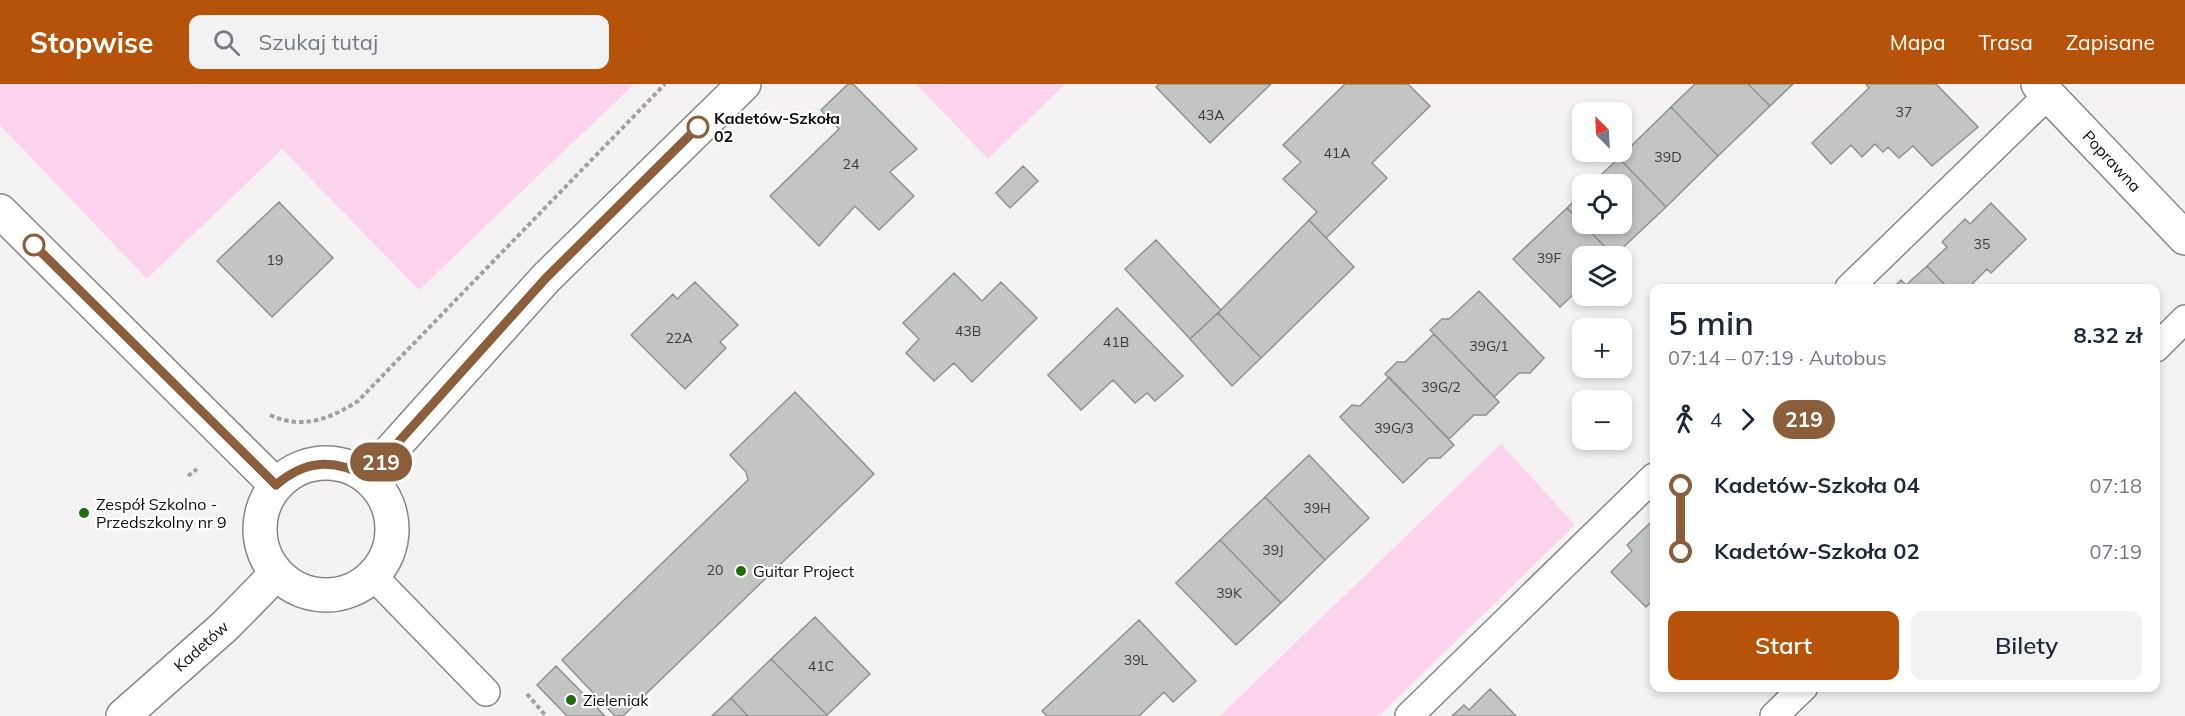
<!DOCTYPE html>
<html lang="pl">
<head>
<meta charset="utf-8">
<style>
  :root { --surface:#fff; --page:#f2f2f3; --text:#1f2937; --muted:#747a83; --accent:#b45309 }
  body { margin:0; font-family:Mulish,sans-serif; background:var(--page); color:var(--text); height:100vh; display:flex; flex-direction:column; font-size:22px; white-space:nowrap }
  * { box-sizing:border-box; margin:0 }
  p { font-size:20px; color:var(--muted) }
  .icon { flex:none; width:33px; height:33px; fill:none; stroke:currentColor; stroke-width:2; stroke-linecap:round; stroke-linejoin:round }
  .map { position:relative; flex:1; overflow:hidden }
  .sheet { position:absolute; left:1650px; top:200px; width:510px; height:408px; display:flex; flex-direction:column; background:var(--surface); border-radius:12px; box-shadow:0 3px 9px #0003 }
  .sheet>* { flex:none }
  .badge { padding:0 12px; border-radius:20px; font-size:21px; line-height:39px }
  .needle { width:39px; rotate:336deg }
  .fabs { position:absolute; left:1572px; top:18px; display:grid; gap:12px }
  .fabs a { display:grid; place-items:center; width:60px; height:60px; border-radius:12px; background:var(--surface); box-shadow:0 3px 9px #0003; font-size:30px }
  .map>.badge { position:absolute; translate:-50% -50%; box-shadow:0 0 0 3px #fff }
  .legs { display:flex; align-items:center; gap:9px; height:66px; padding:0 18px; font-size:20px }
  .legs p { margin-inline-start:auto }
  .summary { display:flex; align-items:center; justify-content:space-between; height:102px; padding:0 18px }
  h1 { font-size:33px; font-weight:600; line-height:45px }
  .button { display:flex; gap:12px; margin-top:auto; padding:12px 18px }
  .button a { flex:1; height:69px; border-radius:12px; background:var(--accent); color:#fff; font-size:24px; font-weight:600; line-height:69px; text-align:center }
  .button a+a { background:var(--page); color:var(--text) }
  ul { padding:0 18px; list-style:none }
  li { display:flex; align-items:center; gap:21px; height:66px; font-size:22px }
  li i { display:grid; place-items:center; width:9px; height:100%; margin:0 8px; background:currentColor }
  li i::after { content:''; width:15px; height:15px; margin:-8px; border:4px solid; border-radius:50%; background:var(--surface) }
  li p { margin-inline-start:auto }
  li:first-child i { background:linear-gradient(#0000 50%,currentColor 0) }
  li:last-child i { background:linear-gradient(currentColor 50%,#0000 0) }
  header { display:flex; align-items:center; gap:36px; box-sizing:border-box; height:84px; padding:0 30px; background:var(--accent); color:#fff }
  header strong { font-size:28px }
  nav { display:flex; gap:33px; margin-inline-start:auto; font-size:21px }
  .search { width:420px; height:54px; background:var(--page); display:flex; align-items:center; gap:15px; box-sizing:border-box; padding:0 21px; border-radius:12px; color:var(--muted); font-size:22px }
  .map>svg:first-child { display:block }
</style>
</head>
<body>
<header>
<strong>Stopwise</strong>
<div class="search"><svg class="icon" aria-label="search" viewBox="0 0 24 24"><circle cx="10" cy="10" r="6"/><path d="M15 15l6 6"/></svg>Szukaj tutaj</div>
<nav><a>Mapa</a><a>Trasa</a><a>Zapisane</a></nav>
</header>
<div class="map">
<svg width="2185" height="632" viewBox="0 0 2185 632">
  <rect width="100%" height="100%" fill="#f5f2f4"/>
  <path fill="#fed3ee" d="M0,0H634L419,206L282,65L147,195L0,41Z
    M916,0H1065L988,75Z
    M1501,360L1575,441L1379,632H1220Z"/>
  <path fill="#c2c5c2" stroke="#90928f" stroke-width="1.5" d="M848,0H853L917,65L890,88L914,112L879,146L855,122L819,162L770,112L839,45L821,26Z
    M1159,0H1271L1210,59L1156,3Z
    M1345,0H1408L1430,22L1372,79L1387,94L1326,154L1309,136L1317,128L1283,95L1301,78L1283,61Z
    M1695,0H1748L1770,22L1718,72L1671,23Z
    M1748,0H1793L1770,22Z
    M1866,0H1936L1978,43L1932,82L1913,62L1899,74L1888,63L1883,68L1875,60L1862,73L1851,61L1831,80L1812,59L1869,4Z
    M1671,23L1718,72L1666,123L1619,74Z
    M1619,74L1666,123L1614,172L1567,124L1582,109V140H1622V100H1591Z
    M1023,82L1038,97L1010,124L996,109Z
    M279,118L333,174L272,233L217,177Z
    M1991,119L2026,155L1991,189L1987,185L1968,204H1948L1927,182L1947,163L1942,158L1965,135L1970,140Z
    M1567,124L1614,172H1582V202L1560,223L1513,175Z
    M1309,136L1354,183L1261,274L1218,229Z
    M1156,156L1221,226L1190,255L1125,185Z
    M1927,182L1948,204H1893L1901,196L1906,201Z
    M954,189L982,217L1001,198L1037,234L972,298L954,279L934,297L906,269L919,255L903,239Z
    M695,198L738,241L720,258L726,264L685,305L631,251L673,210L677,215Z
    M1479,207L1544,274L1530,289H1519L1494,313L1430,246L1442,235H1449Z
    M1117,224L1183,292L1155,317L1147,309L1135,319L1113,296L1081,326L1048,291Z
    M1218,229L1261,274L1232,302L1190,255Z
    M1434,250L1499,318L1486,331H1474L1449,355L1385,290L1397,278H1405Z
    M1389,293L1454,361L1440,374H1429L1403,399L1340,333L1352,321L1360,322Z
    M795,308L874,390L623,632H615L562,576L748,396L746,388L730,371Z
    M1309,371L1369,434L1325,476L1265,413Z
    M1265,413L1325,476L1281,519L1220,456Z
    M1650,439L1654,443V515L1646,523L1611,488L1632,467L1627,461Z
    M1220,456L1281,519L1236,561L1176,499Z
    M815,533L870,590L827,631L771,575Z
    M1139,536L1196,597L1173,618L1164,608L1139,632H1047L1042,627Z
    M771,575L827,631L826,632H748L731,614Z
    M556,582L605,632H567L537,601Z
    M1490,605L1516,632H1452L1464,621L1469,626Z
    M731,614L748,632H712Z"/>
  <g fill="none" stroke-linecap="round" stroke-linejoin="round">
    <g stroke="#898688" stroke-width="30">
      <path id="service" d="M1849,204L2048,11
        M2156,264L2185,235
        M373,492L486,608
        M1409,632L1654,393
        M1774,632L1804,603"/>
    </g>
    <g stroke="#898688" stroke-width="36">
      <path id="minor" d="M2038,0L2185,154"/>
    </g>
    <g stroke="#898688" stroke-width="36">
      <path id="tertiary" d="M0,127L276,401
        M260 445a66 66 0 1 1 132 0a66 66 0 1 1-132 0Z
        M367,393L546,194L744,0
        M123,632L225,542L276,490"/>
    </g>
    <path stroke="#a2a0a1" stroke-width="4" stroke-dasharray="4.5 3" stroke-linecap="butt" d="M270,331C302,346 330,335 358,317L665,0
      M188,392L197,385
      M527,610L546,632"/>
    <use href="#service" stroke="#fff" stroke-width="27"/>
    <use href="#minor" stroke="#fff" stroke-width="33"/>
    <use href="#tertiary" stroke="#fff" stroke-width="33"/>
  </g>
  <g fill="none" stroke-linecap="round" stroke-linejoin="round">
    <g stroke="#fff" stroke-width="14">
      <path id="line-1" d="M34,161L276,401C305,376 334,374 367,393L546,194L698,43"/>
    </g>
    <use href="#line-1" stroke="#8b5e3c" stroke-width="9"/>
  </g>
  <g fill="#fff" stroke="#8b5e3c" stroke-width="3">
    <circle cx="698" cy="43" r="10"/>
    <circle cx="34" cy="161" r="10"/>
  </g>
  <g fill="#216c0b" stroke="#fff" stroke-width="2">
    <circle cx="84" cy="429" r="6"/>
    <circle cx="741" cy="487" r="6"/>
    <circle cx="571" cy="616" r="6"/>
  </g>
  <g text-anchor="middle" dominant-baseline="central" stroke-width="4.5" stroke-linejoin="round" paint-order="stroke">
    <g font-size="14" fill="#3c3b3b">
      <text x="1904" y="28">37</text>
      <text x="1211" y="31">43A</text>
      <text x="1337" y="69">41A</text>
      <text x="1668" y="73">39D</text>
      <text x="851" y="80">24</text>
      <text x="1982" y="160">35</text>
      <text x="1549" y="174">39F</text>
      <text x="275" y="176">19</text>
      <text x="968" y="247">43B</text>
      <text x="679" y="254">22A</text>
      <text x="1116" y="258">41B</text>
      <text x="1489" y="262">39G/1</text>
      <text x="1441" y="303">39G/2</text>
      <text x="1394" y="344">39G/3</text>
      <text x="1317" y="424">39H</text>
      <text x="1273" y="466">39J</text>
      <text x="715" y="486">20</text>
      <text x="1229" y="509">39K</text>
      <text x="1136" y="576">39L</text>
      <text x="821" y="582">41C</text>
    </g>
    <g font-size="16" font-weight="bold" fill="#0f0d0e" stroke="#fff" text-anchor="start">
      <text x="714" y="34">Kadetów-Szkoła<tspan x="714" dy="18">02</tspan></text>
    </g>
    <g font-size="16" fill="#0f0d0e" stroke="#fff">
      <text transform="translate(2112 77) rotate(47)">Poprawna</text>
      <text transform="translate(201 562) rotate(-42)">Kadetów</text>
    </g>
    <g font-size="16" fill="#0f0d0e" stroke="#fff" text-anchor="start">
      <text x="96" y="420">Zespół Szkolno -<tspan x="96" dy="18">Przedszkolny nr 9</tspan></text>
      <text x="753" y="487">Guitar Project</text>
      <text x="583" y="616">Zieleniak</text>
    </g>
  </g>
</svg>
<div class="fabs">
<a><svg class="needle" viewBox="-14 -14 28 28"><path d="M0-13l5 13h-10z" fill="#e53935"/><path d="M0 13l5-13h-10z" fill="#747a83"/></svg></a>
<a><svg class="icon" aria-label="locate" viewBox="0 0 24 24"><circle cx="12" cy="12" r="6"/><path d="M12 2v4M12 18v4M2 12h4M18 12h4"/></svg></a>
<a><svg class="icon" aria-label="layers" viewBox="0 0 24 24"><path d="M12 4l9 5-9 5-9-5zM3 14l9 5 9-5"/></svg></a>
<a>+</a>
<a>−</a>
</div>
<b class="badge" style="left:381px;top:378px;background:#8b5e3c;color:#fff">219</b>
<section class="sheet">
<div class="summary"><div><h1>5 min</h1><p>07:14 – 07:19 · Autobus</p></div><b>8.32 zł</b></div>
<div class="legs"><svg class="icon" aria-label="walk" viewBox="0 0 24 24"><circle cx="13" cy="4" r="2"/><path d="M13 8l-2 6 4 7M11 14l-3 7M7 12l3-4h3l4 4"/></svg>4<svg class="icon" aria-label="forward" viewBox="0 0 24 24"><path d="M9 5l7 7-7 7"/></svg><b class="badge" style="background:#8b5e3c;color:#fff">219</b></div>
<ul>
<li><i style="color:#8b5e3c"></i><b>Kadetów-Szkoła 04</b><p>07:18</p></li>
<li><i style="color:#8b5e3c"></i><b>Kadetów-Szkoła 02</b><p>07:19</p></li>
</ul>
<div class="button"><a>Start</a><a>Bilety</a></div>
</section>
</div>
</body>
</html>
